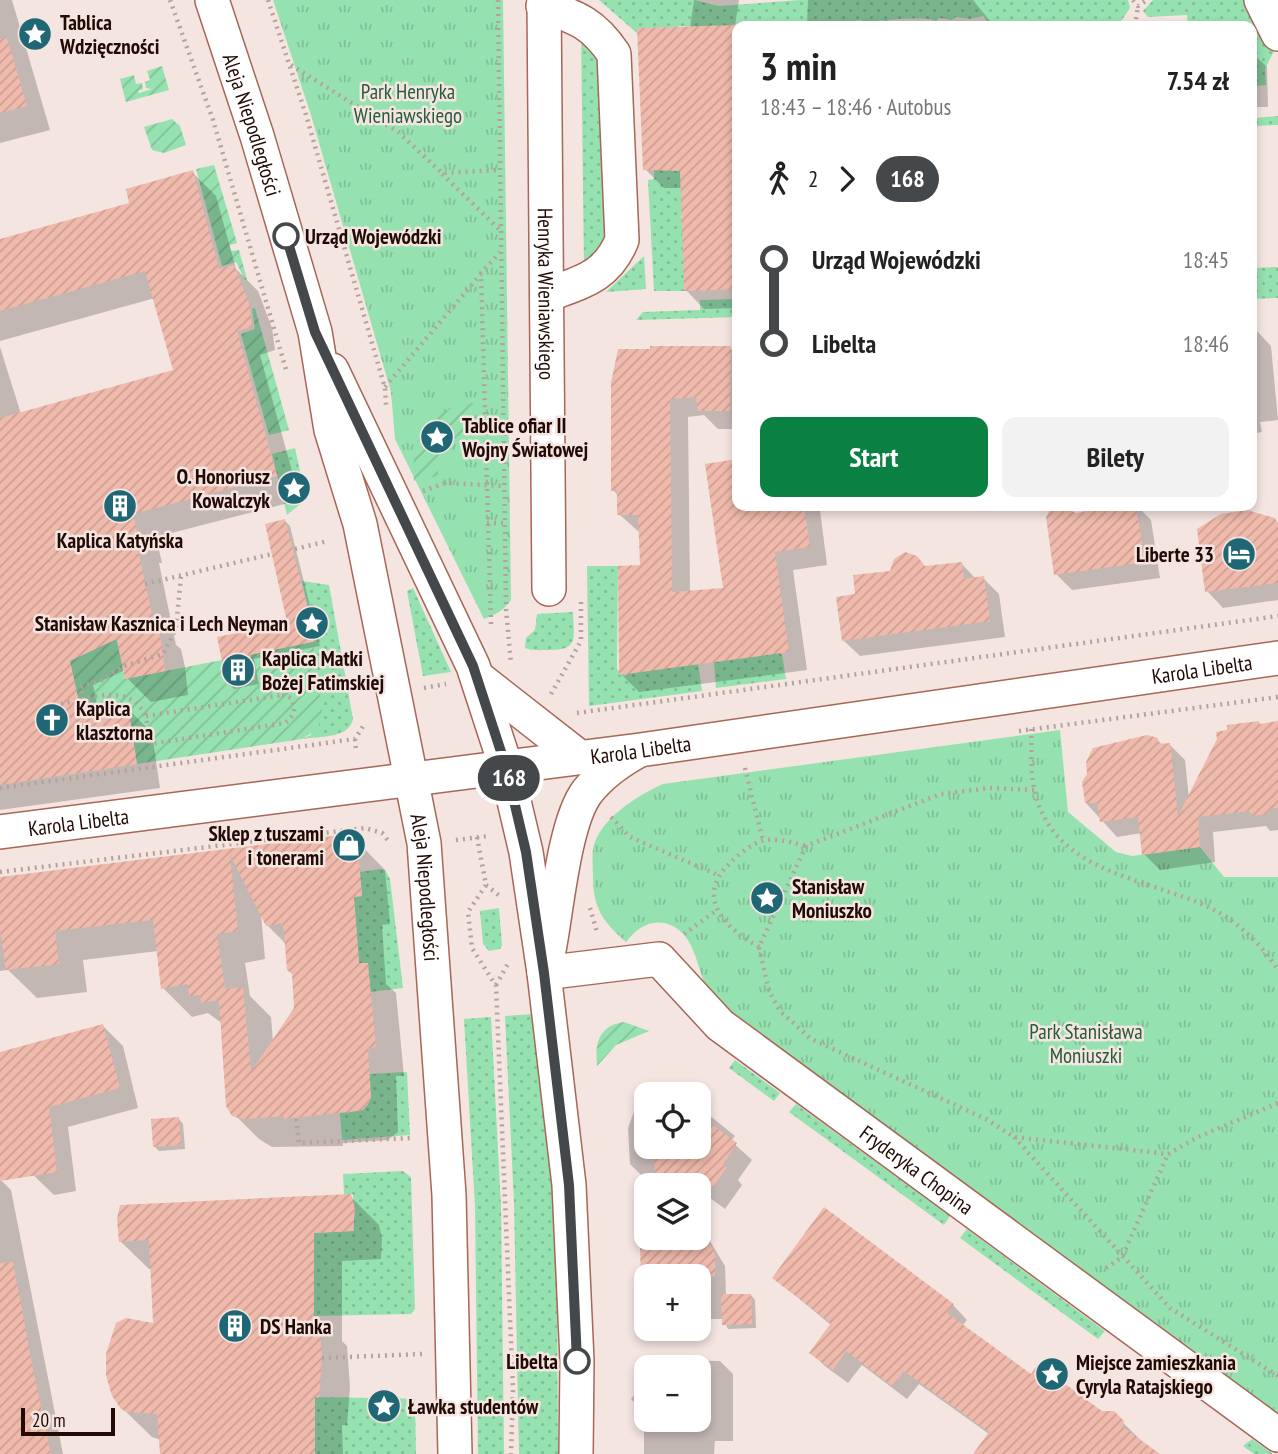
<!DOCTYPE html>
<html lang="pl">
<head>
<meta charset="utf-8">
<style>
  :root { --surface:#fff; --page:#f2f2f2; --text:#222; --muted:#767676; --accent:#0b8043 }
  body { margin:0; font-family:"PT Sans Narrow",sans-serif; background:var(--page); color:var(--text); height:100vh; display:flex; flex-direction:column; font-size:26px; white-space:nowrap }
  * { box-sizing:border-box; margin:0 }
  p { font-size:23px; color:var(--muted) }
  .icon { flex:none; width:38px; height:38px; fill:none; stroke:currentColor; stroke-width:2; stroke-linecap:round; stroke-linejoin:round }
  .map { position:relative; flex:1; overflow:hidden }
  .sheet { position:absolute; left:732px; top:21px; width:525px; height:490px; display:flex; flex-direction:column; background:var(--surface); border-radius:14px; box-shadow:0 4px 10px #0003 }
  .sheet>* { flex:none }
  .badge { padding:0 14px; border-radius:23px; font-size:24px; line-height:46px }
  .buttons { position:absolute; left:634px; top:1082px; display:grid; gap:14px }
  .buttons a { display:grid; place-items:center; width:77px; height:77px; border-radius:14px; background:var(--surface); box-shadow:0 4px 10px #0003; font-size:35px }
  .scale { position:absolute; left:21px; bottom:18px; width:94px; box-sizing:border-box; padding-left:7px; border:4px solid #220a05; border-top:0; font-size:19px; line-height:24px; white-space:nowrap; color:#220a05; -webkit-text-stroke:5px #f4e5e1; paint-order:stroke }
  .map>.badge { position:absolute; translate:-50% -50%; box-shadow:0 0 0 4px #fff }
  .legs { display:flex; align-items:center; gap:10px; height:77px; padding:0 28px; font-size:23px }
  .legs p { margin-inline-start:auto }
  .headline { display:flex; align-items:center; justify-content:space-between; height:119px; padding:0 28px }
  h1 { font-size:38px; font-weight:800; line-height:52px }
  .cta { display:flex; gap:14px; margin-top:auto; padding:14px 28px }
  .cta a { flex:1; height:80px; border-radius:14px; background:var(--accent); color:#fff; font-size:28px; font-weight:800; line-height:80px; text-align:center }
  .cta a+a { background:var(--page); color:var(--text) }
  ul { padding:0 28px; list-style:none }
  li { display:flex; align-items:center; gap:24px; height:84px; font-size:26px }
  li i { display:grid; place-items:center; width:10px; height:100%; margin:0 9px; background:currentColor }
  li i::after { content:''; width:18px; height:18px; margin:-9px; border:5px solid; border-radius:50%; background:var(--surface) }
  li p { margin-inline-start:auto }
  li:first-child i { background:linear-gradient(#0000 50%,currentColor 0) }
  li:last-child i { background:linear-gradient(currentColor 50%,#0000 0) }
  .map>svg:first-child { display:block }
</style>
</head>
<body>
<div class="map">
<svg width="1278" height="1454" viewBox="0 0 1278 1454">
  <defs>
    <pattern id="grass-dots" width="8" height="8" patternUnits="userSpaceOnUse" patternTransform="scale(1.75)"><rect width="8" height="8" fill="#96e1b0"/><path d="M2 2h.1M6 6h.1" fill="none" stroke="#81c096" stroke-width="1.8" stroke-linecap="round"/></pattern>
    <pattern id="park-tufts" width="24" height="20" patternUnits="userSpaceOnUse" patternTransform="scale(1.75)"><rect width="24" height="20" fill="#96e1b0"/><path d="M3 7l-1-3M5 7V3M7 7l1-3M15 17l-1-3M17 17v-4M19 17l1-3" fill="none" stroke="#81c096"/></pattern>
    <pattern id="garden-furrows" width="10" height="10" patternUnits="userSpaceOnUse" patternTransform="scale(1.75)"><rect width="10" height="10" fill="#96e1b0"/><path d="M-1 1l2-2M0 10L10 0M9 11l2-2" fill="none" stroke="#81c096"/></pattern>
    <pattern id="building-hatch" width="6" height="6" patternUnits="userSpaceOnUse" patternTransform="scale(1.75)"><rect width="6" height="6" fill="#efbaac"/><path d="M-1 1l2-2M0 6l6-6M5 7l2-2" fill="none" stroke="#cd9f92"/></pattern>
  </defs>
  <rect width="100%" height="100%" fill="#f4e5e1"/>
  <path fill="url(#grass-dots)" d="M599,0H694L719,6L800,0H1128L1130,8L1122,20L1114,23L989,26L984,16L970,19L956,17L952,20L939,18L936,21C928,17 899,19 888,20L885,23L882,20L865,23L861,20L831,24L828,22L814,25L800,22L798,26L794,22L783,23L780,26C768,20 743,24 729,25L726,28L712,25L709,29L695,26L692,29L689,26H678L675,30L661,27L658,30L644,28L638,34Z
    M1153,0H1249L1274,51L1265,69L1266,85L1253,86L1251,26H1236L1235,24L1188,26L1187,15L1148,17L1143,11Z
    M581,30L598,43L610,242L584,269Z
    M1278,116V125L1254,126V118Z
    M654,170H683L680,172L684,203L681,218L684,220L690,291H654L648,180L654,179Z
    M644,256L646,289L606,292Z
    M1278,267V298L1251,299V268Z
    M737,299V317L636,320L643,312L700,310V300Z
    M295,448L306,499L287,515L272,454Z
    M587,566H618L617,669L625,676L630,672L698,663L702,691L589,706Z
    M302,581L329,585L353,719C349,739 319,736 302,739L311,735L313,642L316,641Z
    M413,588L451,672L423,676L407,591Z
    M573,612C574,639 579,650 548,650C540,650 532,651 525,648L526,638L535,630L537,614Z
    M779,652L782,655L786,679L716,688L714,661Z
    M380,869L385,870L390,879L403,988L370,992L368,963H359L354,897L362,896L360,872Z
    M499,908L502,945L500,949L489,951L483,944L480,911Z
    M533,1014L553,1183L557,1288L558,1454H519L514,1203L505,1016Z
    M491,1017L501,1206L504,1454H478L475,1206L464,1019Z
    M735,1060L780,1093L774,1101L729,1068Z
    M407,1072L410,1135L342,1140L340,1113C373,1112 372,1104 369,1074Z
    M796,1104L950,1216L944,1225L789,1112Z
    M403,1171L411,1177L415,1309L411,1314L314,1316V1233L354,1231L353,1194L344,1195L343,1174Z
    M967,1229L1102,1329L1105,1331L1098,1339L960,1238Z
    M315,1397L374,1398L375,1410L392,1409V1398L415,1399L416,1454H315Z
    M1252,1439L1273,1454H1254L1243,1446Z"/>
  <path fill="url(#park-tufts)" d="M273,0H503L511,600C503,611 497,614 484,619L473,597L395,439L391,392L311,115Z
    M1060,730L1068,812L1116,852L1132,856L1200,847L1224,877H1278V1422L727,1016C722,1009 715,1002 710,994C695,970 698,931 664,923C648,920 635,930 626,942C603,922 593,908 593,877C593,868 592,858 593,849C599,819 638,795 663,784Z"/>
  <path fill="url(#garden-furrows)" d="M162,66L169,90L126,102L120,79L134,75L136,84L142,83L143,89L138,91L139,93L152,89L146,88L145,82L150,80L147,71Z
    M172,119L180,126L186,145L164,153L152,150L144,127Z
    M214,165L237,243L230,245L231,251L239,250L247,279L245,280L236,262L222,266L196,169Z
    M255,308L289,430L269,435L241,334L255,329L252,309Z
    M477,402V425C455,435 438,450 438,476L414,481C410,434 429,409 477,402Z
    M116,637L125,679L222,660L227,685L255,679L250,654L313,642L322,710L318,729L302,739L137,764L128,709L72,716L77,693L70,662L52,665Z
    M624,1022L649,1031L616,1045L597,1066C595,1043 598,1026 624,1022Z"/>
  <path fill="#0003" fill-rule="evenodd" d="M0,0H12L50,130L0,143Z
    M694,0H739L735,26H780H737V308L704,309L686,290L682,188H664L645,169L690,28Z
    M808,0H973L994,26H807Z
    M1251,47V52L1267,67L1268,107H1251Z
    M192,172L216,196L236,269L258,291L272,328L275,350L260,355L300,500L156,537L162,563H159L176,645L181,649L185,667L188,695L151,702L127,678L125,670L93,685L99,714L128,709L152,733L160,788L0,810V347L21,414L175,371L155,298L0,341V241L132,204Z
    M1255,329L1271,346L1278,420L1260,422L1262,432L1251,434V330Z
    M730,348L737,354V429H718L704,415L688,417L690,592L725,590L737,506H839L820,510L827,565L793,570L807,670L639,692L621,674L641,566L640,533L619,514V496L613,490L612,383Z
    M1113,506H1137L1151,520L1160,578L1072,590L1056,574L1075,515L1110,509Z
    M1274,519L1278,523V600L1223,608L1207,591Z
    M285,521L290,526L320,646L254,659L259,684L234,689L229,684L219,638L289,623Z
    M961,563L976,579L983,578L999,594L1005,637L860,656L843,640L857,596L892,573Z
    M1278,723V830L1270,831L1266,826L1213,832L1215,862L1160,870L1144,854L1142,833L1117,837L1086,803L1157,739L1162,745L1169,744L1185,760L1189,798L1261,726Z
    M356,840L385,870L390,924L382,925L386,984L396,993L404,1076H396L398,1132L388,1140L343,1143V1146L272,1147L259,1139L230,1110L223,1024L208,1013L192,1017L163,988L158,951L83,960L87,992L37,998L8,970L0,971V879ZM261,914L267,925L286,944L293,974L296,1009L273,1042L271,1017L250,996L245,963L265,959Z
    M103,1026L123,1046L138,1108L68,1127L76,1191L54,1195L0,1143V1053Z
    M660,1090L677,1094H648Z
    M646,1095V1146H698V1106L735,1136L731,1141L752,1160L738,1180L742,1185L725,1209L698,1189V1185L646,1180L630,1164L628,1128L637,1103Z
    M179,1119L183,1124L185,1149L159,1151L154,1146Z
    M0,1179L11,1190L63,1454H0Z
    M350,1196L379,1225L382,1239L381,1259L342,1261V1341L347,1346L350,1387L347,1425H342L343,1454H161V1440L152,1437L122,1408L155,1325L152,1269H149L120,1241Z
    M698,1221L725,1266L726,1296L751,1295L755,1300L756,1328L728,1329L723,1319H698V1276H646V1302L644,1300L642,1250L665,1249L698,1237Z
    M774,1278L953,1305L967,1320L962,1326L1032,1376L1101,1413H1113L1155,1454H986L989,1434L919,1384L907,1399L862,1365L848,1383L826,1367L811,1353L831,1325Z
    M644,1360L720,1361L733,1374V1441H715L714,1454H644V1413L631,1399L644,1383ZM646,1367H698V1419H646Z"/>
  <path fill="url(#building-hatch)" fill-rule="evenodd" d="M737,25V289L684,291L680,171L643,170L637,28Z
    M7,38L27,106L0,113V39Z
    M193,170L219,269L234,265L249,303L252,327L237,331L277,476L133,514L139,539L136,540L154,624L157,623L161,641L165,671L125,679L117,639L70,661L82,715L128,707L137,764L0,785V418L173,370L145,271L0,311V239L129,203L126,189Z
    M650,346H731L730,411H698L696,397L670,399L672,592L723,588L705,464L737,459V506H804L810,547L775,552L789,652L619,675L618,566L640,565L638,515H617V490L611,491V383L618,349H650Z
    M1052,506H1062L1076,513L1112,506H1136L1145,562L1054,575L1046,517Z
    M1247,510L1275,518L1278,524V583L1205,592L1197,529L1221,514Z
    M285,519L316,641L250,655L255,680L227,685L217,637L287,622L265,524Z
    M905,552L917,556L925,566L962,562L964,579L984,576L990,621L842,641L836,597L855,594L853,575L890,571L894,559Z
    M1259,721L1260,724L1278,721V808H1270L1268,814L1253,816L1249,811L1198,817L1200,847L1142,855L1138,817L1100,822L1097,803H1085L1082,782L1087,774L1086,762L1093,748L1147,735L1158,738V744L1170,743L1178,816L1217,739L1216,732L1227,730V725Z
    M348,834L357,839L362,896L354,897L359,963H368L376,1047L368,1048L371,1098L363,1110L284,1119V1116L242,1119L232,1116L226,1106L219,1000L201,1003L200,995L189,996L188,984L161,989L153,920L55,931L59,964L6,970L0,929V877ZM230,855L266,926L283,923L287,970L292,974L294,1008L251,1072L243,987L225,989L217,934L238,931Z
    M103,1024L120,1088L49,1107L57,1172L0,1181V1052Z
    M698,1114L737,1143L723,1164L727,1167L708,1194L679,1173L655,1174L653,1146H698Z
    M179,1117L181,1145L153,1147L151,1119Z
    M351,1194L355,1209L353,1231L314,1233V1316H319L322,1358L319,1398L315,1397V1454H160L157,1414L127,1412L121,1409L112,1396L106,1375V1354L116,1323L126,1318L153,1323L149,1240L119,1242L117,1219L120,1205Z
    M824,1207L954,1304L947,1313L1031,1374L1038,1364L1102,1411H1114L1124,1421L1123,1427L1160,1454H973L989,1432L904,1371L892,1386L846,1351L833,1370L809,1353L831,1323L772,1278Z
    M670,1237H706L715,1254V1276H641L640,1248L664,1247Z
    M13,1262L33,1369L51,1454H0V1263Z
    M721,1294H751L752,1324L722,1325Z"/>
  <g fill="none" stroke-linecap="round" stroke-linejoin="round">
    <g stroke="#a76656" stroke-width="36">
      <g id="minor">
        <path id="s1" d="M212,0L257,136L315,332L331,430L360,524L424,843L449,1195L455,1454"/>
        <path id="s2" d="M544,0L549,589"/>
        <path d="M1261,0L1278,34"/>
        <path d="M543,6C578,18 593,23 614,54L622,240C607,277 582,282 547,295"/>
        <path d="M332,370L473,666L506,767L526,852L544,973L569,1185L577,1361L576,1454"/>
        <path d="M477,677L578,756"/>
        <path id="s3" d="M0,832L640,750L1278,658"/>
        <path d="M549,950C557,909 564,823 587,792C601,774 618,762 638,751"/>
        <path id="s4" d="M544,973L659,959L720,1025L1278,1435"/>
      </g>
    </g>
    <path stroke="#b4a29e" stroke-width="4.5" stroke-dasharray="2 5" stroke-linecap="butt" d="M170,0L213,120L287,373
      M268,0L306,115L385,388L386,405
      M498,0L506,609L511,664
      M1133,0L1138,6L1147,0
      M1091,26L1135,24
      M1135,26L1138,6
      M291,65L398,132L442,173L500,170
      M442,174L501,231
      M385,387L481,274
      M483,424H504
      M423,491L446,483L505,486
      M487,523H506
      M295,549L328,541
      M145,584L272,554
      M491,624L481,273L500,252
      M424,688L446,684
      M551,694L581,641V599
      M282,695L291,698C296,709 295,715 285,723L150,744L146,716Z
      M83,700L80,687L102,680L121,667L163,654L176,629L181,575
      M61,704C92,698 129,682 146,716
      M577,713L1278,616
      M1031,729C1032,749 1030,769 1034,788C1052,877 1153,877 1216,911C1241,924 1263,947 1278,970
      M1019,731L1278,697
      M355,739L356,750
      M745,768L763,841
      M0,788L355,739L365,723
      M1034,790L990,788L941,794L806,846L759,947L769,991L780,1011L811,1039L986,1119L1014,1137L1168,1154L1198,1137L1278,1103
      M611,817L630,837L718,875
      M477,837L486,885L468,912L472,948L496,986L513,1390L511,1454
      M354,838L357,834
      M456,840L489,836
      M0,872L365,828L382,833L390,843
      M486,885L501,897
      M590,908L597,932
      M684,934L717,910
      M759,947C725,928 694,898 730,863C738,855 751,844 762,841C776,837 793,843 806,846
      M496,985L509,962
      M296,1119L299,1143L412,1138
      M1014,1137L1170,1308L1278,1376
      M1106,1268L1122,1257L1168,1154
      M322,1358L422,1354"/>
    <use href="#minor" stroke="#fff" stroke-width="33"/>
  </g>
  <g fill="none" stroke-linecap="round" stroke-linejoin="round">
    <g stroke="#fff" stroke-width="16">
      <path id="line-1" d="M286,236L315,332L473,666L506,767L526,852L544,973L569,1185L577,1361"/>
    </g>
    <use href="#line-1" stroke="#45484a" stroke-width="10"/>
  </g>
  <defs>
    <g id="sight-disc" transform="scale(1.75)"><circle r="9.5" fill="#206776" stroke="#f4e5e1"/><path d="M0-6L1.8-2.2L6-1.7L2.9 1.2L3.7 5.4L0 3.3L-3.7 5.4L-2.9 1.2L-6-1.7L-1.8-2.2Z" fill="#fff"/></g>
    <g id="building-disc" transform="scale(1.75)"><circle r="9.5" fill="#206776" stroke="#f4e5e1"/><path d="M-4-6H4V6H1V3H-1V6H-4ZM-2.5-4.3h1.7v1.8h-1.7ZM.8-4.3h1.7v1.8H.8ZM-2.5-1h1.7V.8h-1.7ZM.8-1h1.7V.8H.8Z" fill="#fff"/></g>
    <g id="hotel-disc" transform="scale(1.75)"><circle r="9.5" fill="#206776" stroke="#f4e5e1"/><path d="M-6-4.5h1.5V1H6V5H4.5V3h-9V5H-6ZM-4 0a1.8 1.8 0 1 1 3.6 0ZM.5 0V-2.5h3Q6-2.5 6 0Z" fill="#fff"/></g>
    <g id="church-disc" transform="scale(1.75)"><circle r="9.5" fill="#206776" stroke="#f4e5e1"/><path d="M-1.2-6h2.4v3.5h3.3v2.4h-3.3V6h-2.4V-.1h-3.3v-2.4h3.3Z" fill="#fff"/></g>
    <g id="shop-disc" transform="scale(1.75)"><circle r="9.5" fill="#206776" stroke="#f4e5e1"/><path d="M-5-2.5h2.3a2.7 3.5 0 0 1 5.4 0H5L5.5 6h-11ZM-1.5-2.5h3a1.5 2.3 0 0 0-3 0Z" fill="#fff"/></g>
  </defs>
  <g fill-rule="evenodd">
    <use href="#sight-disc" x="35" y="34"/>
    <use href="#sight-disc" x="437" y="437"/>
    <use href="#sight-disc" x="294" y="488"/>
    <use href="#building-disc" x="120" y="506"/>
    <use href="#hotel-disc" x="1239" y="554"/>
    <use href="#sight-disc" x="312" y="623"/>
    <use href="#building-disc" x="238" y="670"/>
    <use href="#church-disc" x="52" y="720"/>
    <use href="#shop-disc" x="349" y="845"/>
    <use href="#sight-disc" x="767" y="898"/>
    <use href="#building-disc" x="235" y="1326"/>
    <use href="#sight-disc" x="1052" y="1374"/>
    <use href="#sight-disc" x="384" y="1406"/>
  </g>
  <g fill="#fff" stroke="#45484a" stroke-width="3.5">
    <circle cx="286" cy="236" r="12"/>
    <circle cx="577" cy="1361" r="12"/>
  </g>
  <g text-anchor="middle" dominant-baseline="central" stroke-width="5" stroke-linejoin="round" paint-order="stroke">
    <g font-size="21" font-weight="bold" fill="#220a05" stroke="#f4e5e1" text-anchor="start">
      <text x="60" y="22">Tablica<tspan x="60" dy="24">Wdzięczności</tspan></text>
      <text x="462" y="425">Tablice ofiar II<tspan x="462" dy="24">Wojny Światowej</tspan></text>
      <text x="270" y="476" text-anchor="end">O. Honoriusz<tspan x="270" dy="24">Kowalczyk</tspan></text>
      <text x="120" y="540" text-anchor="middle">Kaplica Katyńska</text>
      <text x="1214" y="554" text-anchor="end">Liberte 33</text>
      <text x="288" y="623" text-anchor="end">Stanisław Kasznica i Lech Neyman</text>
      <text x="262" y="658">Kaplica Matki<tspan x="262" dy="24">Bożej Fatimskiej</tspan></text>
      <text x="76" y="708">Kaplica<tspan x="76" dy="24">klasztorna</tspan></text>
      <text x="324" y="833" text-anchor="end">Sklep z tuszami<tspan x="324" dy="24">i tonerami</tspan></text>
      <text x="792" y="886">Stanisław<tspan x="792" dy="24">Moniuszko</tspan></text>
      <text x="260" y="1326">DS Hanka</text>
      <text x="1076" y="1362">Miejsce zamieszkania<tspan x="1076" dy="24">Cyryla Ratajskiego</tspan></text>
      <text x="408" y="1406">Ławka studentów</text>
    </g>
    <g font-size="21" fill="#275b3c" stroke="#f4e5e1">
      <text x="408" y="91">Park Henryka<tspan x="408" dy="24">Wieniawskiego</tspan></text>
      <text x="1086" y="1031">Park Stanisława<tspan x="1086" dy="24">Moniuszki</tspan></text>
    </g>
    <g font-size="21" fill="#220a05" stroke="#f4e5e1">
      <text stroke="none"><textPath href="#s1" startOffset="131">Aleja Niepodległości</textPath></text>
      <text stroke="none"><textPath href="#s2" startOffset="294">Henryka Wieniawskiego</textPath></text>
      <text stroke="none"><textPath href="#s3" startOffset="1213">Karola Libelta</textPath></text>
      <text stroke="none"><textPath href="#s3" startOffset="646">Karola Libelta</textPath></text>
      <text stroke="none"><textPath href="#s3" startOffset="79">Karola Libelta</textPath></text>
      <text stroke="none"><textPath href="#s1" startOffset="915">Aleja Niepodległości</textPath></text>
      <text stroke="none"><textPath href="#s4" startOffset="450">Fryderyka Chopina</textPath></text>
    </g>
    <g font-size="21" font-weight="bold" fill="#220a05" stroke="#f4e5e1" text-anchor="start">
      <text x="305" y="236">Urząd Wojewódzki</text>
      <text x="558" y="1361" text-anchor="end">Libelta</text>
    </g>
  </g>
</svg>
<div class="buttons">
<a><svg class="icon" aria-label="locate" viewBox="0 0 24 24"><circle cx="12" cy="12" r="6"/><path d="M12 2v4M12 18v4M2 12h4M18 12h4"/></svg></a>
<a><svg class="icon" aria-label="layers" viewBox="0 0 24 24"><path d="M12 4l9 5-9 5-9-5zM3 14l9 5 9-5"/></svg></a>
<a>+</a>
<a>−</a>
</div>
<div class="scale">20 m</div>
<b class="badge" style="left:509px;top:778px;background:#45484a;color:#fff">168</b>
<section class="sheet">
<div class="headline"><div><h1>3 min</h1><p>18:43 – 18:46 · Autobus</p></div><b>7.54 zł</b></div>
<div class="legs"><svg class="icon" aria-label="walk" viewBox="0 0 24 24"><circle cx="13" cy="4" r="2"/><path d="M13 8l-2 6 4 7M11 14l-3 7M7 12l3-4h3l4 4"/></svg>2<svg class="icon" aria-label="forward" viewBox="0 0 24 24"><path d="M9 5l7 7-7 7"/></svg><b class="badge" style="background:#45484a;color:#fff">168</b></div>
<ul>
<li><i style="color:#45484a"></i><b>Urząd Wojewódzki</b><p>18:45</p></li>
<li><i style="color:#45484a"></i><b>Libelta</b><p>18:46</p></li>
</ul>
<div class="cta"><a>Start</a><a>Bilety</a></div>
</section>
</div>
</body>
</html>
